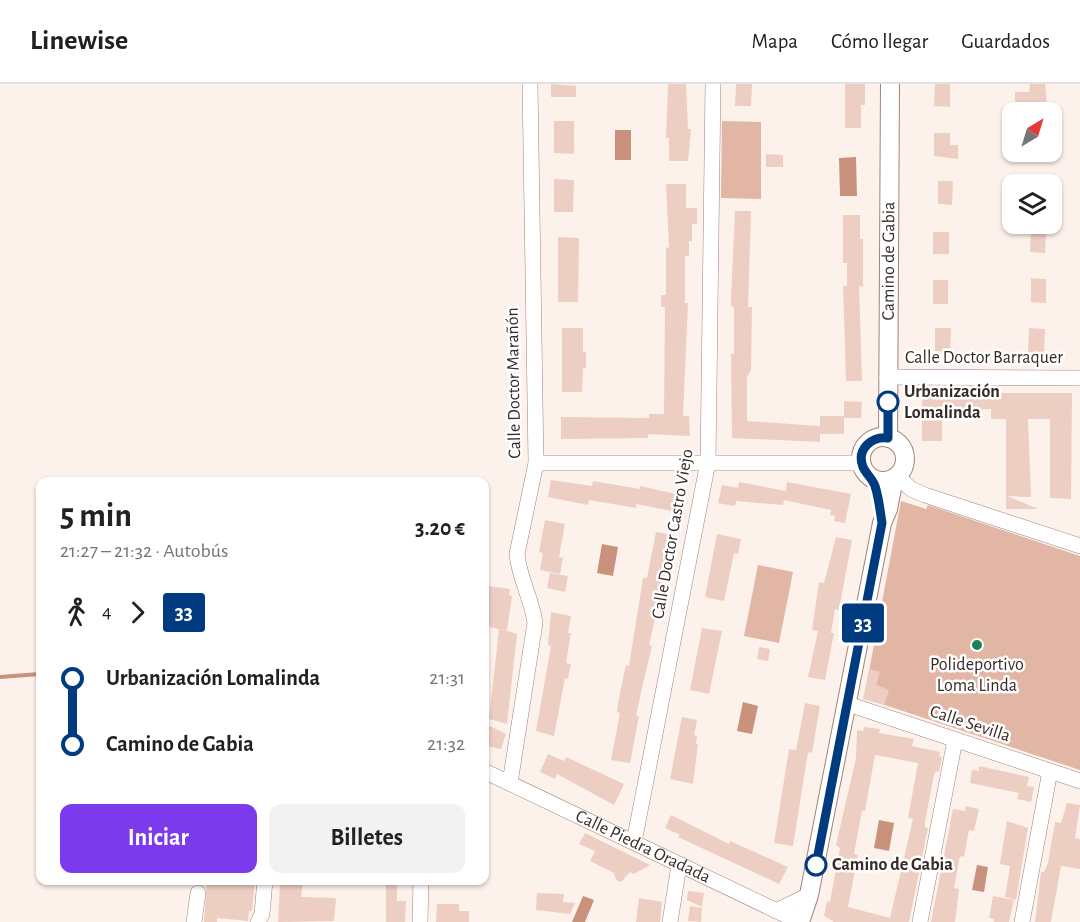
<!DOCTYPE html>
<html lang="es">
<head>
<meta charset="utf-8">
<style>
  :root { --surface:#fff; --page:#f2f2f2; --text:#202124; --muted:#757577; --line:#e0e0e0; --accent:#7c3aed }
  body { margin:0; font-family:"Alegreya Sans",sans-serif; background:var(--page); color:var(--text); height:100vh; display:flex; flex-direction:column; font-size:22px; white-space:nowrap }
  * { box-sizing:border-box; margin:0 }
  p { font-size:20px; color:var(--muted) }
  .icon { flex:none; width:33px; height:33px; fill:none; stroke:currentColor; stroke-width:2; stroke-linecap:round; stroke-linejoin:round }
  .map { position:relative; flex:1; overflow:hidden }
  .drawer { position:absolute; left:36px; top:393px; width:453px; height:408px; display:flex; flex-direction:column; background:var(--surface); border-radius:12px; box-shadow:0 2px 4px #0004 }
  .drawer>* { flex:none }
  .badge { padding:0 12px; border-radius:4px; font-size:21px; line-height:39px }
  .needle { width:39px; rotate:38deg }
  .tools { position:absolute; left:1002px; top:18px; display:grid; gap:12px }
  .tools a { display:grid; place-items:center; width:60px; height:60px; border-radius:12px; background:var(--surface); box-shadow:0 2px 4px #0004; font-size:30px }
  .map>.badge { position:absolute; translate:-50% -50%; box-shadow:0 0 0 3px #fff }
  .legs { display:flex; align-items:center; gap:9px; height:66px; padding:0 24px; font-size:20px }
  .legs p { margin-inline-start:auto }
  .headline { display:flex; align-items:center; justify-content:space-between; height:102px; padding:0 24px }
  h1 { font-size:33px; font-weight:700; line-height:45px }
  .action { display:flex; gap:12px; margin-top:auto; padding:12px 24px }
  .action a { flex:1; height:69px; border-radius:12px; background:var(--accent); color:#fff; font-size:24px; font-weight:700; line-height:69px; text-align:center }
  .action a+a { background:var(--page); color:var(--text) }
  ul { padding:0 24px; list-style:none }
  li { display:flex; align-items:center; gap:21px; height:66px; font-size:22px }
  li i { display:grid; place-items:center; width:9px; height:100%; margin:0 8px; background:currentColor }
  li i::after { content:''; width:15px; height:15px; margin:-8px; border:4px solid; border-radius:50%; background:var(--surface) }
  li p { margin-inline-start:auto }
  li:first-child i { background:linear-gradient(#0000 50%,currentColor 0) }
  li:last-child i { background:linear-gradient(currentColor 50%,#0000 0) }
  header { display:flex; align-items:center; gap:36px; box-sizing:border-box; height:84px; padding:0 30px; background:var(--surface); border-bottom:2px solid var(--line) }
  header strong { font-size:28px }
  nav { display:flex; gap:33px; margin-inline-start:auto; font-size:21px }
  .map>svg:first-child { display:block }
</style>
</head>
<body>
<header>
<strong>Linewise</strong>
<nav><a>Mapa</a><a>Cómo llegar</a><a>Guardados</a></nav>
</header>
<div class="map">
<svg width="1080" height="838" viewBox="0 0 1080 838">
  <rect width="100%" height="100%" fill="#fdf1ec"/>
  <path fill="#e2b6a4" d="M722,37L761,38V115L721,114Z
    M901,417L926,425L928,421L1080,472V686L864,614Z
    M758,481L793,488L779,559L744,552Z"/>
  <path fill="#c9927d" d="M615,46H631V76H615Z
    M856,73L857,112H840L839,74Z
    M602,460L618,463L613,492L597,489Z
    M743,618L758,622L752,650L737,647Z
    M879,736L894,739L889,767L874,764Z
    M977,781L988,783L984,808L972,806Z
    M583,812L594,816L585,838H572Z"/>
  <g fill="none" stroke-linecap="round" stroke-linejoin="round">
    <path stroke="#c9927d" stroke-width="4" d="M0,593L40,590"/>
  </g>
  <path fill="#edcec3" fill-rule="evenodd" d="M551,0L576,2V13H551Z
    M668,0H686L688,45H691L688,77H669V54H666Z
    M736,0H752L751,22H735Z
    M845,0H865V21H861V44H845Z
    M935,0H950V23L934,22Z
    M1030,0H1045L1047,20H1015V8H1029Z
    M554,37H574V70L554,69Z
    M934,49H950V61H958V75L934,72Z
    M766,70L783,71V83H766Z
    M554,95L574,96L573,128H554Z
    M938,97H953L952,121L938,120Z
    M666,100H686V124H697V140H692V157H689V172H685V219H688L683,332H689L690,352L648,350V354L561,355V333L649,334V330H664L665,223H661V211H666V163L669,164Z
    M735,127H751L748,223H752L751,286L747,293V337L820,342V332H844V317L862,318L861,334H844V350H820V358L732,354L731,270H734V223L731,222V214Z
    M843,131H860V155H863V203L859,202L862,297H846L843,202H847V179H843Z
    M1031,145H1046L1045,169L1030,168Z
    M933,148H949V170H933Z
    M558,153L579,154L578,218H558Z
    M1031,194L1046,195V219L1031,218Z
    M933,196H948V220H933Z
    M562,244H583V268H586V284H583L582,308H562Z
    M935,244H951L950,268L935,267Z
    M1029,244L1045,245L1044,269L1028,268Z
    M978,306H991V309H1072L1071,415L1050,414V335H1028L1031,413L1007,412L1038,425H1006V335H991V325H942V357H922V307Z
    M551,396L592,402L593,397L640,405V402L680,411L677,428L636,420V424L589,416L588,421L548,413Z
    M739,398L786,407L787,398L851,410L845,439L834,437L835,432L830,431L831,426L784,416L783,421L736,417L735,422L718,419L722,401L738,404Z
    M545,436L565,440L559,473L563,474L560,490L540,486L543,469L539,468Z
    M656,448L674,451L649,561L652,562L641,608L636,632H639L630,679L611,676L620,629L617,628L618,619L626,581L629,582L643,494H647Z
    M717,450L741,455L738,470L734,469L724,517L705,513Z
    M836,453L852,456L839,526L835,525L831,549H834L825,596L808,593L818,547L812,546L819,498L824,499Z
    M550,489L568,492L565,508L547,504Z
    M489,502L510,505L509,511L512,512L507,546L501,545L517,550L507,640L489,635L499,545L484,542Z
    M551,528L571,532L568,549H571L566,579L571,580L568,595L565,594L554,652L536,647L551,562L548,561Z
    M702,544L722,547L709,610L690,606Z
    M759,563L770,565L768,577L757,575Z
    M869,585L880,588L876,601L889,606L884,621L863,615Z
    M805,619L820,622L812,669L808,668L793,762L774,759L789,665L796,666Z
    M682,633L697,636L694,651L697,652L696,660H698L693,700L670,695Z
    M488,641L506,650L501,665L486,662Z
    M864,643L880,645L879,649L914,655L912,662L940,668L939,672L942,673L939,688L936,687L934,691L925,737V743L928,744L909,838H834L824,832L827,817L830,818L840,764L836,761L856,674L857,646L863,647ZM875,671L918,679L908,734L913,735L890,834L848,823L858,771L854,770L860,737L862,727H865Z
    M548,670L564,677L566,673L624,700L614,721L557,690L555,695L540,688Z
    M979,682L1029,693L1027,702L1034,703L1031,718L1017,715L1019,709L970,699L972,686L979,687Z
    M1067,719L1080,721L1075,754L1080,755V785L1061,782L1051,838H1035L1041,788H1044L1048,779L1055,738L1061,739Z
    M966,722L979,725L974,747L969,746L964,773L960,772L954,804L959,805L955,838H931L953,725L965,727Z
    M671,731L729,760L730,757L788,783L779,800L678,753L680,751L665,744Z
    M1007,737L1028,744L1016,816L1005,813L1010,782L1000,780Z
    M585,749L650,781L634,790L630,788L621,798L616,796L614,789L590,777L595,767L579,760Z
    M207,796H255L252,827H249L248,837L217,834V838H204Z
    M283,796H303L301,813L336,814L334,837L278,838L280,800Z
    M386,796H397V817H406L405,838H386Z
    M688,807L704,809L702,823L687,816Z
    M537,809L564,810L563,818L575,819L570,830L536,826Z
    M993,812L1014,816L1009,838H994V835L989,834Z
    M639,814L662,818L660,838H636Z
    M437,820H459V827H469V838H436Z
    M690,822L702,824L701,838L688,837Z"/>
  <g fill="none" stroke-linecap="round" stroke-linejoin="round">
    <g stroke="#a08479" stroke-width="16">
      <g id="minor">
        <path d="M887,293L1080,294"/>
        <path d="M536,379H861"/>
        <path d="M897,392L911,405L925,411L1080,462"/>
        <path d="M848,620L1080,697"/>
        <path id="s1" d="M484,687L800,838"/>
        <path d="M510,699L535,539C532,515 519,494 517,470L536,379L530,0"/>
        <path d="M634,758L708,378L713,0"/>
        <path d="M776,827L809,811"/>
        <path d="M194,838L198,809"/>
        <path d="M258,838L262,830L265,796"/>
        <path d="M420,838L421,796"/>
        <path d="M670,838L679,781"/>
        <path d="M920,838L955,656"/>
        <path d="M1022,838L1050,687"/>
      </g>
    </g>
    <g stroke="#a08479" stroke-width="20">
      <g id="tertiary">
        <circle cx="883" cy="375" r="22"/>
        <path id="s2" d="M888,354L890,0"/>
        <path d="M800,838L809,811L882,439L888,425L894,394"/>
      </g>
    </g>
    <use href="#minor" stroke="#fff" stroke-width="15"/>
    <use href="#tertiary" stroke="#fff" stroke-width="18"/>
  </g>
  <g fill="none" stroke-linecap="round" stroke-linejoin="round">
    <g stroke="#fff" stroke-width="14">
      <path id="line-1" d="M816,781L882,439C880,427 879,414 875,402C872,394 866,390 863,383C856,365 872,352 888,354V318"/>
    </g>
    <use href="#line-1" stroke="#003b80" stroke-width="9"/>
  </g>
  <g fill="#fff" stroke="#003b80" stroke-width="3">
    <circle cx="888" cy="318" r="10"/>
    <circle cx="816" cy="781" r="10"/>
  </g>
  <circle fill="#1c825c" stroke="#fff" stroke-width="2" cx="977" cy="561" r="6"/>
  <g text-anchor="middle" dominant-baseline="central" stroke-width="5" stroke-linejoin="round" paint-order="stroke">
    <g font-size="18" fill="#362b26" stroke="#fff">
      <text stroke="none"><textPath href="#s2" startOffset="177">Camino de Gabia</textPath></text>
      <text x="984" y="274">Calle Doctor Barraquer</text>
      <text transform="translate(514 299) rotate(-91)">Calle Doctor Marañón</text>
      <text transform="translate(673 450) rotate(-80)">Calle Doctor Castro Viejo</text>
      <text transform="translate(970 640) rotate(18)">Calle Sevilla</text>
      <text stroke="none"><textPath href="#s1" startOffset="176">Calle Piedra Oradada</textPath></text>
    </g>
    <g font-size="18" font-weight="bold" fill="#362b26" stroke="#fff" text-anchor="start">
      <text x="904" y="308">Urbanización<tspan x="904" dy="21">Lomalinda</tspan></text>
      <text x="832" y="781">Camino de Gabia</text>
    </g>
    <g font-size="18" fill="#362b26" stroke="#fff">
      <text x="977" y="581">Polideportivo<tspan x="977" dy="21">Loma Linda</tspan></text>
    </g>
  </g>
</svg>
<div class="tools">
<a><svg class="needle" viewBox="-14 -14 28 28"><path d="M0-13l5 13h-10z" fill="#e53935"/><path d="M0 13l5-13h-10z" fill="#757577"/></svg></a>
<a><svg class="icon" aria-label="layers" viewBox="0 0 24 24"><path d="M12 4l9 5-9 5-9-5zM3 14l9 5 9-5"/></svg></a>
</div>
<b class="badge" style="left:863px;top:539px;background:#003b80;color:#fff">33</b>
<section class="drawer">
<div class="headline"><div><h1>5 min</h1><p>21:27 – 21:32 · Autobús</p></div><b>3.20 €</b></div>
<div class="legs"><svg class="icon" aria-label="walk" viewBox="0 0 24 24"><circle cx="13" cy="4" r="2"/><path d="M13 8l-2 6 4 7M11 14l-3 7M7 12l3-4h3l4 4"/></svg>4<svg class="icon" aria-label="forward" viewBox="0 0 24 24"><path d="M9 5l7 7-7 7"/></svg><b class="badge" style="background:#003b80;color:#fff">33</b></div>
<ul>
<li><i style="color:#003b80"></i><b>Urbanización Lomalinda</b><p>21:31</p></li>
<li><i style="color:#003b80"></i><b>Camino de Gabia</b><p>21:32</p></li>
</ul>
<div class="action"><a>Iniciar</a><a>Billetes</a></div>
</section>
</div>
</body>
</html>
